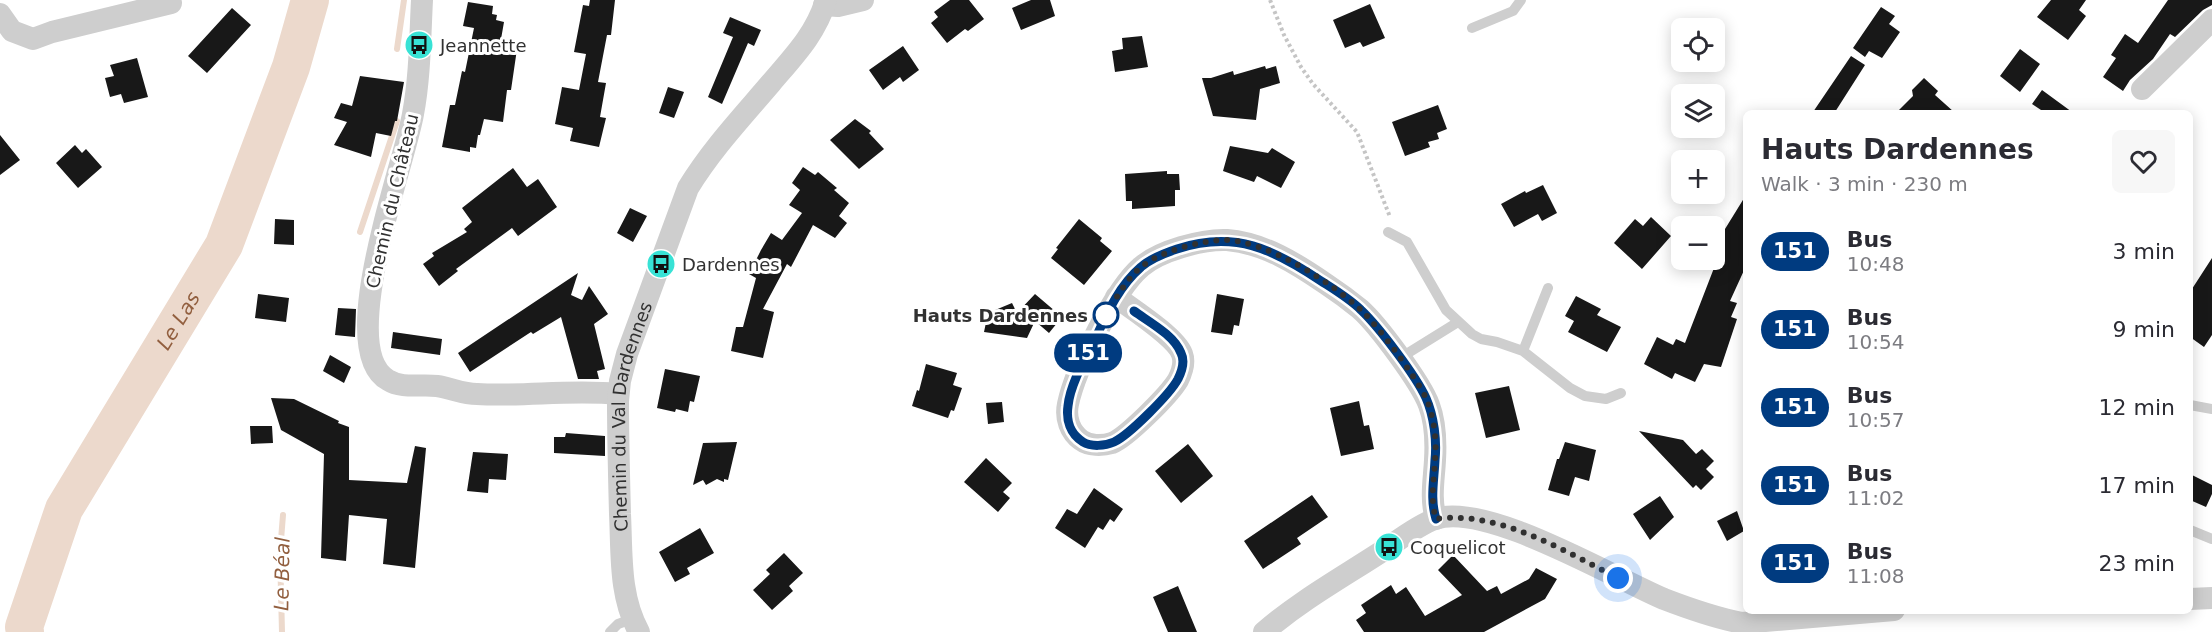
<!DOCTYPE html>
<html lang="en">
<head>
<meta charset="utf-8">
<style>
  :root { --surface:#fff; --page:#f7f7f7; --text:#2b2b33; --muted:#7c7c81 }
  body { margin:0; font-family:"DejaVu Sans",sans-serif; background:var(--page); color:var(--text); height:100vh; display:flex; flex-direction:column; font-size:22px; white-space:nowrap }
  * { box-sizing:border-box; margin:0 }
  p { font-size:20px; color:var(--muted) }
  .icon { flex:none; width:33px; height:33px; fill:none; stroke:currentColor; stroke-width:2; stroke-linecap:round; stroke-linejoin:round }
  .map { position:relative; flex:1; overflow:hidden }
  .details { position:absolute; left:1743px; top:110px; width:450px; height:504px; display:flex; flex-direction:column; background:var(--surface); border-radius:9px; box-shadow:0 3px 15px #0003 }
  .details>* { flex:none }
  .badge { padding:0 12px; border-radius:20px; font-size:21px; line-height:39px }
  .fabs { position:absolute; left:1671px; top:18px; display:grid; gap:12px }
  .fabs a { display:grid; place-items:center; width:54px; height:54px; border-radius:9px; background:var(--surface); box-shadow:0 3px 15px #0003; font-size:30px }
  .you { position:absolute; width:30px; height:30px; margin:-15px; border:4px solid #fff; border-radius:50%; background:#1a73e8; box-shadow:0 0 0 9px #1a73e833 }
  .map>.badge { position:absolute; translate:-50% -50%; box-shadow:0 0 0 3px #fff }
  .round { display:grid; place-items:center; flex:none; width:63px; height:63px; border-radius:9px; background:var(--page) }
  .overview { display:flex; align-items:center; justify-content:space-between; height:102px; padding:0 18px }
  h1 { font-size:28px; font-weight:700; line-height:45px }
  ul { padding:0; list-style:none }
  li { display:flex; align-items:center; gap:18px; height:78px; padding:0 18px }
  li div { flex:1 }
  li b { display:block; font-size:22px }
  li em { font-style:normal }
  li .badge { min-width:66px; font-weight:700; text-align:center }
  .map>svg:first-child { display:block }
</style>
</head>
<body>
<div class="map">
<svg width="2212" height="632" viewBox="0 0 2212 632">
  <rect width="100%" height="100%" fill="#fff"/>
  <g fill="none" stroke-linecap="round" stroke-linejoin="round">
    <path stroke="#ecd9cc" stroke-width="6" d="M397,49L404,0
      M360,232L397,121
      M282,632L280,552L283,515"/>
    <path stroke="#ecd9cc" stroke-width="38" id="s1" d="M25,632L24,627L64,509L224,245L291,67L310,0"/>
  </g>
  <path fill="#181818" d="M590,0H615L611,35H607L598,82L606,83L600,117L606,118L599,147L570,141L573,128L555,124L562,87L579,90L586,54L574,52L583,5L589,6Z
    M950,0H969L984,19L968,31L965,29L947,43L931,23L938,17L934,12Z
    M1031,0H1050L1055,16L1021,30L1012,8Z
    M2051,0H2086L2079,10L2086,16L2068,40L2037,17Z
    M2168,0H2212V5L2203,10L2175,37L2170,34L2153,59L2130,80L2123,91L2103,77L2116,58L2111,55L2125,34L2138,43Z
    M468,2L493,6L492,14L497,15L496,20L504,22L500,45L517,49L511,90H507L503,122L484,119L480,135H478L476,148L470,147V152L442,147L450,105H455L462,71L465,72L474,28L463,26Z
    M1370,4L1385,38L1363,47L1360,42L1345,48L1333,20Z
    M1881,7L1895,16L1889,24L1900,32L1882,58L1869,51L1865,57L1853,48Z
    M232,8L251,25L207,73L188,56Z
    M730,17L761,30L754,46L748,43L722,104L708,97L733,37L723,33Z
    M1142,36L1148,67L1115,72L1112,51L1123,49L1122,38Z
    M903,46L919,70L903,82L900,77L883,90L869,70Z
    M2020,49L2040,64L2020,92L2000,76Z
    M1851,56L1865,65L1835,112H1813Z
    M137,58L148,97L124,103L121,94L110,97L105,78L114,76L110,65Z
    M1265,66L1266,69L1276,66L1280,83L1260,89L1256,120L1213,116L1202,78H1211L1233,71L1234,75Z
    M360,76L404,82L397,121H395L391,136L376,133L371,157L334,145L347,122L334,118L341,103L352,106Z
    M1924,78L1938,91L1935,95L1954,112H1897L1913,96L1912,90Z
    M668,87L684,92L674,118L659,113Z
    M2042,90L2072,112H2044L2032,104Z
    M1438,105L1447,129L1437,133L1439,139L1428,142L1430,147L1405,156L1392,122Z
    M855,119L871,131L869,133L884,149L859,169L830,140Z
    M0,135L20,160L0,175Z
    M75,145L82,153L86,149L102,167L78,188L56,163Z
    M1230,146L1268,153L1272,148L1295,162L1281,188L1257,176L1254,182L1223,171Z
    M803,167L815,175L818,172L837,188L834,190L849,203L839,216L847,223L835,238L813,225L791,267L787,264L763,309L774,312L763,358L731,351L736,327H743L756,278L749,274L761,250L771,233L782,240L802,213L789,205L800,190L792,183Z
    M513,168L527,187L538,179L557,207L518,236L512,228L456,269L458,271L439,286L423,264L434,256L432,253L467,232L464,229L472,222L462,208Z
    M1167,171V174H1179L1180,190H1175V206L1132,209V201H1126L1125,174Z
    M1543,185L1557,213L1542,221L1538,214L1514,227L1501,204L1525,191L1526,193Z
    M1746,195V266L1730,301L1737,303L1731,317L1737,319L1721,367L1704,364L1695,382L1675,373L1672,379L1644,364L1657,337L1673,345L1676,339L1685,343L1714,268L1707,265L1710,260H1714V250L1725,229Z
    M630,208L647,216L633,242L617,233Z
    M1651,217L1671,236L1642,269L1614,243L1635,219L1643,226Z
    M275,219L294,220V245L274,244Z
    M1079,219L1102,238L1100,241L1112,251L1084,285L1051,258L1058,249L1056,248Z
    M2212,258V335L2204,347L2190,337V292Z
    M578,273L571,295L582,300L589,286L608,314L594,324L605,369L597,371L599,379H578L561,317L533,334L531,332L470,372L458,353Z
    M258,294L289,298L286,322L255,318Z
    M1035,294L1062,317L1049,333L1035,321L1027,338L984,332L988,313L1012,303L1017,313Z
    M1217,294L1244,299L1239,326L1234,325L1232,335L1211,332Z
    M1576,296L1601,309L1597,315L1621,327L1607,352L1568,332L1574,321L1565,316Z
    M338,308L356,309L355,337L335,335Z
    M393,332L442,339L440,355L391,348Z
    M330,355L351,367L344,383L323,371Z
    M926,364L957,373L953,385L962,388L954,411L951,410L948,418L912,406L917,390L919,391Z
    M665,369L700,376L694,402L690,401L688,412L676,409L675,412L657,408Z
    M1509,386L1520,430L1486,438L1475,393Z
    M271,398L294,399L339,421L338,423L349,427V480L407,483L415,446L426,448L415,568L383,564L387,519L349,515L346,561L321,558L324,454L281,430Z
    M1359,401L1364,426L1369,425L1374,449L1341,456L1330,408Z
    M1002,402L1004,422L988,424L986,403Z
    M250,426H272L273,443L251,444Z
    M1639,431L1683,440L1696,454L1702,449L1714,461L1706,469L1714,477L1701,490L1696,485L1693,488Z
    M566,433L605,436V456L554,453V437H565Z
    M737,442L728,480L724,479V482L717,479L706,485L703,480L693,485L703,443Z
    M1565,442L1596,450L1589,481L1575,477L1569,496L1548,490L1557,459H1559Z
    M1188,444L1213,476L1181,503L1155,471Z
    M473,452L508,454L506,480L489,479L488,493L467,491Z
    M986,458L1012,483L1003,492L1010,498L998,512L964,482Z
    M2190,474L2212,485V494L2206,507L2190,500Z
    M1094,488L1123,509L1114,522L1110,519L1103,530L1098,527L1085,548L1055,528L1067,509L1077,514Z
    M1312,495L1328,517L1297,538L1301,544L1263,569L1244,541Z
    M1660,496L1674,517L1650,540L1633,514Z
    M1737,511L1744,531L1727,541L1717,521Z
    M700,528L714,553L687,568L690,574L675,582L659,552Z
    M784,553L803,573L789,586L793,591L772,610L753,590L770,574L766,570Z
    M1453,555L1487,591L1497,586L1501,594L1529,579L1536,568L1557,579L1545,599L1484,632H1364L1356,620L1366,613L1361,605L1391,585L1396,594L1406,587L1425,616L1462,595L1438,570Z
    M1178,586L1197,632H1168L1153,597Z"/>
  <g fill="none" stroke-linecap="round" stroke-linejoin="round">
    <path stroke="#c5c5c5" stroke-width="4" stroke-dasharray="3 3" stroke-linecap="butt" d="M1270,0L1284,35L1301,67L1313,84L1357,132L1390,217"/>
    <path stroke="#cecece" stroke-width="10" d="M1472,28L1513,11L1521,0
      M1388,232L1407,242L1446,310L1472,334L1481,339L1497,342L1523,351L1570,388L1585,396L1606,399L1621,393
      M1523,351L1548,288
      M1400,358L1458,322
      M2190,405L2212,409
      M2190,530L2212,539
      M610,632L618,624L632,619"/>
    <g stroke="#cecece" stroke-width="22">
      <path d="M422,0C420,38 420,77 413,114C405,162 334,350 388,380C402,389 421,384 437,386C451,388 463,394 477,394C524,397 571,389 618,394"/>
      <path d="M824,5L838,6L863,0"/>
      <path d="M0,14L12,31L33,39L52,32L171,3"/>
      <path d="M2142,89L2212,20"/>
      <path d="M1116,297C1132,309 1176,337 1182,354C1185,362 1182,372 1178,380C1169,395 1127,437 1112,443C1102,446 1089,446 1081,440C1070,432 1065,418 1068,404C1075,370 1115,289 1141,267C1159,251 1202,239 1227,240C1264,243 1297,264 1326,284C1338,292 1349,300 1360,309C1378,325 1421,383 1429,405C1435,421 1436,443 1435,460C1434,480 1430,498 1436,519"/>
      <path d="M2190,599L2212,598"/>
      <path id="s2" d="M639,632C619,596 622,554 620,514C619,476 618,439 618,401L620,381L627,354L688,188C711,150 742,117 771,83C793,57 816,34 826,0"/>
      <path d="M1264,632C1300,601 1341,578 1381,552C1398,541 1416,526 1435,519C1485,501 1614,578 1664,599C1690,609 1716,618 1742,623L1894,610"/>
    </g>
  </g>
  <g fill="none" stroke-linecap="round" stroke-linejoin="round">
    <g stroke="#fff" stroke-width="14">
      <path id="line" d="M1134,311C1149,322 1174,335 1181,353C1185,361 1182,371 1178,379C1170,394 1129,435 1114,442C1105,446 1091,447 1083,442C1070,434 1066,420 1068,406C1070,384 1087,355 1097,335C1108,311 1120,285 1141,267C1151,258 1165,253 1177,249C1235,230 1273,249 1321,281C1335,290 1350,299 1361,310C1379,327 1416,376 1426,398C1434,416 1437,441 1435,460C1434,481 1430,499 1436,519"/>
    </g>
    <use href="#line" stroke="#003b80" stroke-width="9"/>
    <path stroke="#313131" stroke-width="6" stroke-dasharray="0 10.8" d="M1106,315C1115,300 1125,281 1140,268C1151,258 1166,253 1180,248C1195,244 1210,240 1225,240C1267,241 1331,282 1361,310C1379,327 1415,376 1426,398C1434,416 1437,441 1435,460C1434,481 1430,499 1436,519C1498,510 1564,551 1618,578"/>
  </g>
  <defs>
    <g id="bus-disc" transform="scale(1.5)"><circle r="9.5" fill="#38e2d5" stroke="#fff"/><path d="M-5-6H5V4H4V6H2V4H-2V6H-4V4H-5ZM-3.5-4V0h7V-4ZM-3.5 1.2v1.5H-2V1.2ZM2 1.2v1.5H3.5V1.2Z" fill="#111"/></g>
  </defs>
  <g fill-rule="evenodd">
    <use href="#bus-disc" x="419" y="45"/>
    <use href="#bus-disc" x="661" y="264"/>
    <use href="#bus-disc" x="1389" y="547"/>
  </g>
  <circle fill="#fff" stroke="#003b80" stroke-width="3" cx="1106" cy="315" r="12"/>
  <g text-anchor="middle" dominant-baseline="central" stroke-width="6" stroke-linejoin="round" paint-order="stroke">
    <g font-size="18" fill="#313131" stroke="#fff" text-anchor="start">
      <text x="440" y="45">Jeannette</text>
      <text x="682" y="264">Dardennes</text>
      <text x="1410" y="547">Coquelicot</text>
    </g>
    <g font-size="18" fill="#313131" stroke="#fff">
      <text transform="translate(392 201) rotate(-77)">Chemin du Château</text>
      <text stroke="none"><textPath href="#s2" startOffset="220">Chemin du Val Dardennes</textPath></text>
    </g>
    <g font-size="18" font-weight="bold" fill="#313131" stroke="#fff" text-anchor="end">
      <text x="1088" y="315">Hauts Dardennes</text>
    </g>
    <g font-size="20" font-style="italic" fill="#925f3f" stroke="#fff">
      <text stroke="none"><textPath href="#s1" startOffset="350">Le Las</textPath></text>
      <text transform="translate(282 574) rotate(-89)">Le Béal</text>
    </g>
  </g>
</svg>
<div class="fabs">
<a><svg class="icon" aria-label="locate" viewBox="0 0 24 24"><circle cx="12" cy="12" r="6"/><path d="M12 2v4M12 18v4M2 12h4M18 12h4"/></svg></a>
<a><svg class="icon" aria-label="layers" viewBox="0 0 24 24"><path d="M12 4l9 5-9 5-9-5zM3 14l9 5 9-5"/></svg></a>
<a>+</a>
<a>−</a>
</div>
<div class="you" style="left:1618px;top:578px"></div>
<b class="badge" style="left:1088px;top:353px;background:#003b80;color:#fff">151</b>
<section class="details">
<div class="overview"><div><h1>Hauts Dardennes</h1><p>Walk · 3 min · 230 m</p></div><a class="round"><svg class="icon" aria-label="heart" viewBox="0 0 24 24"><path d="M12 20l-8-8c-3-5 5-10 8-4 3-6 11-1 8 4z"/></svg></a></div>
<ul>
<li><span class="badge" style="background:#003b80;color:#fff">151</span><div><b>Bus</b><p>10:48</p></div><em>3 min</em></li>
<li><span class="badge" style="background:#003b80;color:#fff">151</span><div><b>Bus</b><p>10:54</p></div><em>9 min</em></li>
<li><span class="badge" style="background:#003b80;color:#fff">151</span><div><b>Bus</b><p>10:57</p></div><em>12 min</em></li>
<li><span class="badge" style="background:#003b80;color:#fff">151</span><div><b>Bus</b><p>11:02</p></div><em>17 min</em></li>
<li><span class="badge" style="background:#003b80;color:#fff">151</span><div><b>Bus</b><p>11:08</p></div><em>23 min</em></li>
</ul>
</section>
</div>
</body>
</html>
